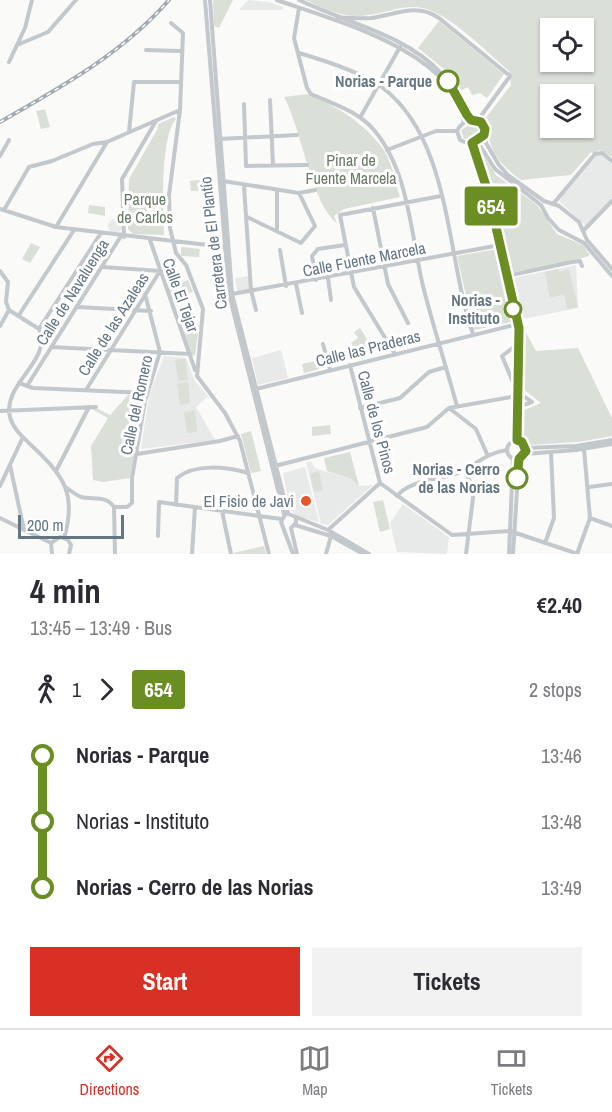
<!DOCTYPE html>
<html lang="en">
<head>
<meta charset="utf-8">
<style>
  :root { --surface:#fff; --page:#f2f2f3; --text:#2b2b33; --muted:#7c7c81; --line:#e1e1e2; --accent:#d93025 }
  body { margin:0; font-family:"Archivo Narrow",sans-serif; background:var(--page); color:var(--text); height:100vh; display:flex; flex-direction:column; font-size:22px; white-space:nowrap }
  * { box-sizing:border-box; margin:0 }
  p { font-size:20px; color:var(--muted) }
  .icon { flex:none; width:33px; height:33px; fill:none; stroke:currentColor; stroke-width:2; stroke-linecap:round; stroke-linejoin:round }
  .map { position:relative; height:554px; overflow:hidden }
  .drawer { display:flex; flex-direction:column; background:var(--surface); flex:1 }
  .drawer>* { flex:none }
  .badge { padding:0 12px; border-radius:4px; font-size:21px; line-height:39px }
  .controls { position:absolute; left:540px; top:18px; display:grid; gap:12px }
  .controls a { display:grid; place-items:center; width:54px; height:54px; border-radius:0px; background:var(--surface); box-shadow:0 2px 4px #0004; font-size:30px }
  .scale { position:absolute; left:18px; bottom:15px; width:106px; box-sizing:border-box; padding-left:6px; border:3px solid #657683; border-top:0; font-size:16px; line-height:21px; white-space:nowrap; color:#657683; -webkit-text-stroke:4px #fff; paint-order:stroke }
  .map>.badge { position:absolute; translate:-50% -50%; box-shadow:0 0 0 3px #fff }
  .legs { display:flex; align-items:center; gap:9px; height:66px; padding:0 30px; font-size:20px }
  .legs p { margin-inline-start:auto }
  .overview { display:flex; align-items:center; justify-content:space-between; height:102px; padding:0 30px }
  h1 { font-size:33px; font-weight:700; line-height:45px }
  .action { display:flex; gap:12px; margin-top:auto; padding:12px 30px }
  .action a { flex:1; height:69px; border-radius:0px; background:var(--accent); color:#fff; font-size:24px; font-weight:700; line-height:69px; text-align:center }
  .action a+a { background:var(--page); color:var(--text) }
  ul { padding:0 30px; list-style:none }
  li { display:flex; align-items:center; gap:21px; height:66px; font-size:22px }
  li i { display:grid; place-items:center; width:9px; height:100%; margin:0 8px; background:currentColor }
  li i::after { content:''; width:15px; height:15px; margin:-8px; border:4px solid; border-radius:50%; background:var(--surface) }
  li p { margin-inline-start:auto }
  li:first-child i { background:linear-gradient(#0000 50%,currentColor 0) }
  li:last-child i { background:linear-gradient(currentColor 50%,#0000 0) }
  .tabs { display:flex; justify-content:space-around; align-items:center; height:84px; border-top:2px solid var(--line); background:var(--surface); font-size:16px; color:var(--muted) }
  .tabs a { display:grid; justify-items:center; gap:3px }
  .tabs .active { color:var(--accent) }
  .map>svg:first-child { display:block }
</style>
</head>
<body>
<div class="map">
<svg width="612" height="554" viewBox="0 0 612 554">
  <rect width="100%" height="100%" fill="#fafaf8"/>
  <path fill="#e8e9e9" d="M248,0L269,2L283,7V10H239Z
    M601,153L612,164V198L586,226L558,200L598,154Z
    M108 226a7 7 0 1 1 14 0a7 7 0 1 1-14 0Z
    M576,265L578,308L522,319L513,278Z
    M249,276V290L237,291L235,278Z
    M281,350L288,378L258,385L252,358Z
    M164,356L186,358L195,381L208,396L196,407L215,440L141,449L149,395Z
    M311,461L315,468L351,479L359,486L373,485L328,525L321,524L306,462Z
    M305,467L319,522L298,517L290,510L283,473Z
    M403,504L449,537L447,554L397,552L390,523Z"/>
  <path fill="#dadfd7" fill-rule="evenodd" d="M213,0H233L219,28L214,26Z
    M306,0H612V157L599,150L593,154L591,152L571,175L521,180C508,171 492,156 489,138C488,131 488,126 485,119L511,85L509,71C488,53 450,14 423,8C404,4 387,13 368,15C345,19 326,10 306,0ZM550,28H584V62H550ZM550,94H584V128H550Z
    M439,21L504,74L487,98L480,93L472,95L468,87L460,91L445,70L418,48Z
    M308,94C337,107 364,122 383,149C393,163 394,181 400,197L344,209L334,216L337,223C311,203 302,130 284,97Z
    M45,109L50,127L41,129L36,111Z
    M174,117L176,119C160,137 163,210 164,235L133,234L128,229L129,179L158,128V124Z
    M471,124L480,125L481,133L475,137L464,139L461,130Z
    M479,148L496,175L537,205L557,234L583,245L590,255C584,260 525,270 512,273L492,188Z
    M209,179L210,190L191,191L190,181Z
    M89,205L105,207V216L88,213Z
    M31,243L40,247L30,263L22,259Z
    M181,247L200,249L199,257L181,256Z
    M497,249L511,322L474,330L457,256Z
    M558,269L559,272L569,269L578,307L567,309L564,294L550,298L545,272Z
    M188,280L193,292L172,299L167,287Z
    M199,326L195,355L192,356L184,332Z
    M523,327L536,351L578,348L612,418V436L579,442L529,445L521,438L522,411L541,403L523,389Z
    M360,328L371,346L366,350L367,353L360,357L351,343L358,338L354,332Z
    M185,358L188,380L178,381L175,360Z
    M321,360L323,368L304,373L302,364Z
    M188,382L190,403L180,405L177,384Z
    M128,395L143,396L130,478L103,482L93,480L91,446L108,418L92,409H98L110,415Z
    M195,411L197,432L187,433L184,412Z
    M330,425L331,434L312,436V427Z
    M251,431L261,471L251,473L241,434Z
    M350,452L359,486L351,479L327,471L324,458Z
    M319,471L323,490L314,492L310,474Z
    M383,500L390,529L380,532L373,502Z
    M264,546L266,554H234L233,553Z"/>
  <g fill="none" stroke-linecap="round" stroke-linejoin="round">
    <path stroke="#c3c8cc" stroke-width="4" d="M205,0L229,294L284,514
      M210,0L232,294L288,513
      M277,0C333,20 457,52 464,123
      M299,0C347,23 405,34 442,74C455,87 459,106 471,120
      M299,8L294,38L307,88L311,94C333,104 358,111 374,130C409,171 411,236 423,286C433,326 446,366 457,406
      M337,18C348,17 359,19 371,18C395,15 416,2 439,18L510,76L478,120
      M171,23L183,33L180,110L169,195L170,228L176,253L186,265L203,309L197,376L225,413L240,441L269,554
      M17,45L48,32L76,0
      M146,50L180,51
      M299,53C323,60 363,73 383,88C452,141 446,258 473,334
      M9,62L25,28L32,0
      M270,100L273,165
      M244,104L246,166L307,165
      M361,116L400,47
      M129,132L134,82H180
      M484,135L467,143L460,140L457,131C461,122 472,117 481,122L485,129L486,143L499,165L509,176L544,201L559,206L579,222L587,240L612,269
      M219,139L297,135
      M477,141L495,169L541,205L548,218L559,230L584,243L612,276
      M107,142L180,110
      M472,143L488,192L519,328L517,440
      M387,150L436,131H457
      M0,156L9,140
      M223,181L299,193L315,190
      M244,186L251,290L256,310
      M277,191V231
      M553,204L595,154L602,153L612,161
      M373,208L388,284L408,323
      M0,209L56,227L224,247
      M4,210L29,167L52,161L93,144L107,142L56,227
      M247,217L301,243L315,226L299,193
      M583,231L612,201
      M124,237L122,179L156,121
      M150,240L195,370
      M280,250L286,286
      M0,271L8,282L6,302L9,310L39,329C53,361 2,383 10,417C13,429 23,437 32,446C64,475 77,495 64,538
      M507,276L572,262L580,261L582,266
      M328,278L331,300
      M316,280L312,256L318,249L345,245
      M296,284L302,313
      M232,294L500,245
      M77,307L151,311
      M19,315L74,230
      M0,326L9,310
      M39,329L101,233
      M323,344L330,370
      M51,347L190,354
      M395,354L354,287L340,215L441,196
      M350,365L380,483L452,535L510,531L578,554
      M19,383L33,388L147,393
      M27,386L121,236
      M256,389L522,323
      M86,390L160,271L103,267
      M518,407L532,402L517,392L502,356L518,344
      M360,408L400,398L429,372L446,367
      M449,408L476,429L487,454
      M0,411L96,407
      M507 450a9 9 0 1 1 18 0a9 9 0 1 1-18 0Z
      M526,448L576,446L612,440
      M137,454L220,441L238,436
      M525,454L576,450L612,444
      M10,465L24,530
      M275,466L427,427L449,408L517,396
      M464,469L474,490L466,554
      M56,471L89,407
      M0,486L23,437
      M589,487L612,484
      M67,488C71,491 76,495 81,497C93,500 106,495 114,507L115,554
      M397,496C410,480 437,480 455,474C475,467 484,453 507,450
      M176,505L177,478C195,463 227,467 248,473
      M114,507H127L132,503V478L145,401L160,352L145,294
      M222,511L231,554
      M296,517L328,530L369,554
      M0,518L51,543
      M590,518L612,526
      M295,525L331,536L363,554
      M291,528L296,523V517L286,513L281,522L293,554
      M291,528L297,554
      M328,530L380,483
      M158,536L159,502L281,519
      M545,543L554,518L551,452
      M52,554L51,543L60,537L68,540L71,545L69,554
      M192,554L195,507
      M326,554L331,536
      M509,554L513,459
      M513,554L519,459
      M577,554L590,518L584,449"/>
    <g stroke="#a2aab0" stroke-width="4">
      <path id="rail" d="M0,122C61,87 122,54 169,0"/>
    </g>
    <use href="#rail" stroke="#fff" stroke-width="1.5" stroke-dasharray="4.5" stroke-linecap="butt"/>
  </g>
  <g fill="none" stroke-linecap="round" stroke-linejoin="round">
    <g stroke="#fff" stroke-width="14">
      <path id="line-1" d="M448,81L467,115L471,120L481,122L485,129L484,135L472,143L488,192L519,328L517,440L522,442L526,451L519,459L517,478"/>
    </g>
    <use href="#line-1" stroke="#6b8e23" stroke-width="9"/>
  </g>
  <g fill="#fff" stroke="#6b8e23" stroke-width="3">
    <circle cx="448" cy="81" r="10"/>
    <circle cx="513" cy="309" r="8"/>
    <circle cx="517" cy="478" r="10"/>
  </g>
  <circle fill="#e4572e" stroke="#fff" stroke-width="2" cx="306" cy="501" r="6"/>
  <g text-anchor="middle" dominant-baseline="central" stroke-width="6" stroke-linejoin="round" paint-order="stroke">
    <g font-size="16" font-weight="bold" fill="#657683" stroke="#fff" text-anchor="end">
      <text x="432" y="81">Norias - Parque</text>
      <text x="500" y="300">Norias -<tspan x="500" dy="18">Instituto</tspan></text>
      <text x="500" y="469">Norias - Cerro<tspan x="500" dy="18">de las Norias</tspan></text>
    </g>
    <g font-size="16" fill="#687a64" stroke="#fff">
      <text x="351" y="160">Pinar de<tspan x="351" dy="18">Fuente Marcela</tspan></text>
      <text x="145" y="199">Parque<tspan x="145" dy="18">de Carlos</tspan></text>
    </g>
    <g font-size="16" fill="#657683" stroke="#fff">
      <text transform="translate(213 243) rotate(-97)">Carretera de El Plantío</text>
      <text transform="translate(364 259) rotate(-11)">Calle Fuente Marcela</text>
      <text transform="translate(72 292) rotate(-58)">Calle de Navaluenga</text>
      <text transform="translate(181 295) rotate(70)">Calle El Tejar</text>
      <text transform="translate(113 324) rotate(-58)">Calle de las Azaleas</text>
      <text transform="translate(368 348) rotate(-14)">Calle las Praderas</text>
      <text transform="translate(136 405) rotate(-78)">Calle del Romero</text>
      <text transform="translate(377 422) rotate(75)">Calle de los Pinos</text>
    </g>
    <g font-size="16" fill="#657683" stroke="#fff" text-anchor="end">
      <text x="294" y="501">El Fisio de Javi</text>
    </g>
  </g>
</svg>
<div class="controls">
<a><svg class="icon" aria-label="locate" viewBox="0 0 24 24"><circle cx="12" cy="12" r="6"/><path d="M12 2v4M12 18v4M2 12h4M18 12h4"/></svg></a>
<a><svg class="icon" aria-label="layers" viewBox="0 0 24 24"><path d="M12 4l9 5-9 5-9-5zM3 14l9 5 9-5"/></svg></a>
</div>
<div class="scale">200 m</div>
<b class="badge" style="left:491px;top:206px;background:#6b8e23;color:#fff">654</b>
</div>
<section class="drawer">
<div class="overview"><div><h1>4 min</h1><p>13:45 – 13:49 · Bus</p></div><b>€2.40</b></div>
<div class="legs"><svg class="icon" aria-label="walk" viewBox="0 0 24 24"><circle cx="13" cy="4" r="2"/><path d="M13 8l-2 6 4 7M11 14l-3 7M7 12l3-4h3l4 4"/></svg>1<svg class="icon" aria-label="forward" viewBox="0 0 24 24"><path d="M9 5l7 7-7 7"/></svg><b class="badge" style="background:#6b8e23;color:#fff">654</b><p>2 stops</p></div>
<ul>
<li><i style="color:#6b8e23"></i><b>Norias - Parque</b><p>13:46</p></li>
<li><i style="color:#6b8e23"></i><span>Norias - Instituto</span><p>13:48</p></li>
<li><i style="color:#6b8e23"></i><b>Norias - Cerro de las Norias</b><p>13:49</p></li>
</ul>
<div class="action"><a>Start</a><a>Tickets</a></div>
</section>
<nav class="tabs">
<a class="active"><svg class="icon" aria-label="directions" viewBox="0 0 24 24"><path d="M12 3l9 9-9 9-9-9zM9 14v-3h6M13 9l2 2-2 2"/></svg>Directions</a>
<a><svg class="icon" aria-label="map" viewBox="0 0 24 24"><path d="M3 6l6-2 6 2 6-2v14l-6 2-6-2-6 2zM9 4v14M15 6v14"/></svg>Map</a>
<a><svg class="icon" aria-label="tickets" viewBox="0 0 24 24"><path d="M3 7h18v10H3zM15 7v10"/></svg>Tickets</a>
</nav>
</body>
</html>
